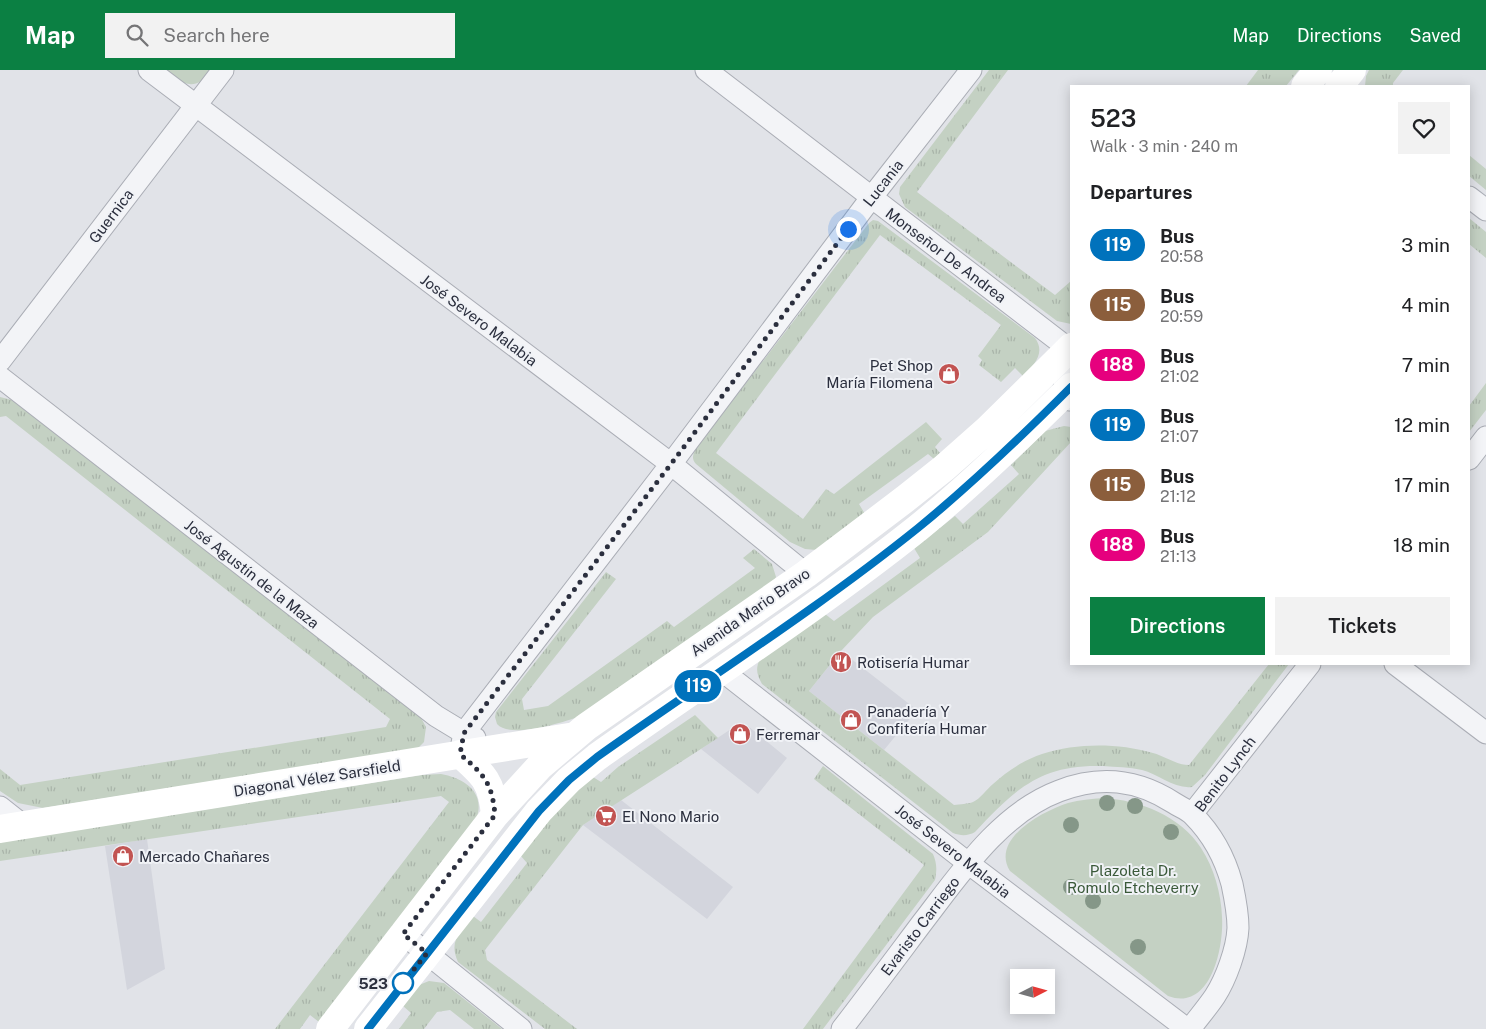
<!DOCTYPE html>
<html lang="en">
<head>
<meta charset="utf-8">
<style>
  :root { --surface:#fff; --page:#f2f2f2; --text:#202124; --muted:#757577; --accent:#0b8043 }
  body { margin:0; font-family:"Public Sans",sans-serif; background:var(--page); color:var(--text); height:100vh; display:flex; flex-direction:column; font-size:19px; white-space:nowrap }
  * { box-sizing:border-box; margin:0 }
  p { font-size:16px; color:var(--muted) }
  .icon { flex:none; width:28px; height:28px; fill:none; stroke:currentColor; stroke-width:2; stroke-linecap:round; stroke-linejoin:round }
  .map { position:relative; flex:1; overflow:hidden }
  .drawer { position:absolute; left:1070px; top:15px; width:400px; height:580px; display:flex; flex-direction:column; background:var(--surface); border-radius:0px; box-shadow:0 2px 12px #0003 }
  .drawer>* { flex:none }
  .badge { padding:0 10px; border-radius:16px; font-size:18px; line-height:32px }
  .needle { width:32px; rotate:84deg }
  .tools { position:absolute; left:1010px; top:899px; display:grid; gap:10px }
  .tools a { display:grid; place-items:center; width:45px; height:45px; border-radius:0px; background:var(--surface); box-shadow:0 2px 12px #0003; font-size:25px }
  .you { position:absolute; width:25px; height:25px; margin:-12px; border:4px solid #fff; border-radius:50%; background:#1a73e8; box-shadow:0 0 0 8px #1a73e833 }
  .map>.badge { position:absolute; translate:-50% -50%; box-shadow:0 0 0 2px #fff }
  h2 { padding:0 20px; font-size:19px; line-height:45px }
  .round { display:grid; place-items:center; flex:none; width:52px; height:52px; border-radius:0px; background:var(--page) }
  .head { display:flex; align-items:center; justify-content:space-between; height:85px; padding:0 20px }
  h1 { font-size:24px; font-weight:600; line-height:38px }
  .button { display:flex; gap:10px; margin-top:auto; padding:10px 20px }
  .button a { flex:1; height:58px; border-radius:0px; background:var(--accent); color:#fff; font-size:20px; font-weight:600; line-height:58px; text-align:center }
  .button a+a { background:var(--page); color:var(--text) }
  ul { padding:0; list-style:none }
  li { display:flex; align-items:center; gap:15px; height:60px; padding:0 20px }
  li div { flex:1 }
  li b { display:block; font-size:19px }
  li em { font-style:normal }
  li .badge { min-width:55px; font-weight:700; text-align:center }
  header { display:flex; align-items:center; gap:30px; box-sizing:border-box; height:70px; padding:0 25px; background:var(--accent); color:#fff }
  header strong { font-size:24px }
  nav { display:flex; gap:28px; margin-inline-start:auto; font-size:18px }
  .search { width:350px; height:45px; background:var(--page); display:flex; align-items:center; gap:12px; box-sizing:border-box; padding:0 18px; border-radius:0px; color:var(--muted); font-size:19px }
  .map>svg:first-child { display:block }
</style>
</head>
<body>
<header>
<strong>Map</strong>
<div class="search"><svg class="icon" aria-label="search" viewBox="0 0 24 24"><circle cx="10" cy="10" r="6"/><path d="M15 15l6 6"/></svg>Search here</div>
<nav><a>Map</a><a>Directions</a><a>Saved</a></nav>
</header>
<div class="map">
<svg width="1486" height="959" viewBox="0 0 1486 959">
  <defs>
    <pattern id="grass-tufts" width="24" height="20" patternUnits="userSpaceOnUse" patternTransform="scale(1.25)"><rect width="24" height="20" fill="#c4d1c3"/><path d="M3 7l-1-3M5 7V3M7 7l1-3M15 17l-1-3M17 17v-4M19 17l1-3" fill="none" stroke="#a9b4a9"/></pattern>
  </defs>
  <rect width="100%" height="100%" fill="#e1e3e8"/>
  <path fill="#d3d5dd" d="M841,581L917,640L884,680L809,621Z
    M748,656L787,688L758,724L701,679L734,657Z
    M621,730L733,817L707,849L583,755Z
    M147,769L165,899L127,920L105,776Z"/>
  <path fill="url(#grass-tufts)" d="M989,0H1008L917,122L1055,225L1071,211V254L1057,251L905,137L899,124L900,117Z
    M1258,0H1299L1286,16H1246Z
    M1369,0H1403L1393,13V16H1365L1366,6Z
    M1469,85L1486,99V120L1469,106Z
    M1469,148L1486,162V188L1469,174Z
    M873,150L878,151L1035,268C1046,283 1034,295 1023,306L1015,298L1001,312L979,295L982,290L978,286L1001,255L880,165L716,383L803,449L826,419L834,424L926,352L942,369L935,377L940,383L934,389L928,384L859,434L865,444L817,480L805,479L790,472L696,394C691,388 693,385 696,378L869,153Z
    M1486,313V340L1469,362V336Z
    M0,327L12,330L420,646L426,657L424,672L418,678L414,679L43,738L18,733L0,721V699L20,715L386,657L390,649L6,346L0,347Z
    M1064,356L1071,357V372L988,462L873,547L841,581L809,621L954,735C960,734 968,734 973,732C980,729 987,719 993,714C1007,701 1024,690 1042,684C1077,673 1117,673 1153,683C1165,686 1176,695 1189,695L1269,594H1289L1205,705L1192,717C1174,719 1158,704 1142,700C1129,697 1116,697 1103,696C1041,694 1015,719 975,762C968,766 961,766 953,763L762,614C757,605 755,599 760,589L825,544L834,551L920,488L914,478L955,446L963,454L1019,404L1011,395L1045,361Z
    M754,479L772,494L776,507L773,513L578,647C561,653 510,669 497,654L495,647L496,642L606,502L616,509L522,629L524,640L548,636L667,551L674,557L755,498L743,488Z
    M695,645L718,668L583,755L485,880L487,890L577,959H545L458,892C448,870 461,862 473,846L481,852L527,793L520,785C544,755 564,731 593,707L601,712L618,697Z
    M823,696L933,784C937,793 937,801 935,810L823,959H803L924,795L814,709Z
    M441,704C463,708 485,721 477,747L319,952L310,945L300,959H275L449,732L441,726L0,791V772L422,705Z
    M429,911L444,913L502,959H474L450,940L437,942L424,959H399L411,943L403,936L419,915Z"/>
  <path fill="#c4d1c3" d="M162,0H212C194,24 182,13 162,0Z
    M1103,728C1139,730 1181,746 1201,778C1214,798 1221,823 1222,847C1224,877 1211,942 1168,926L1010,801C990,769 1043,741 1068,733C1080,730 1091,729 1103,728Z"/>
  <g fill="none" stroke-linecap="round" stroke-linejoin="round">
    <g stroke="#aaadb5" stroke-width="23">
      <path id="minor" d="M149,0L671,394L806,504
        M706,0L1069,279L1063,325L1069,330
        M1469,127L1486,140
        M0,291L223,0
        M0,307L436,646L464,663L475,668
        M1469,389L1486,367
        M1395,594L1486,663
        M721,600L968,793L1187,959
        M460,684L464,663L671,394L871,128L971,0
        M0,737L24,756
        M1192,744L1310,594
        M403,864L521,959
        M842,959C869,924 895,889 922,853C959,805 1000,743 1059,721C1100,705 1137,709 1174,733C1180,737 1188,740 1193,745C1212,764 1225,788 1232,814C1235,828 1238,844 1238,858C1237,879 1226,909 1215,926C1207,938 1198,948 1190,959"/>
    </g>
    <use href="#minor" stroke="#f3f4f7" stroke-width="21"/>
    <path stroke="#fff" stroke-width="28" d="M1305,16L1318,0
      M1339,16L1352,0
      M460,684C484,705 492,712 495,745
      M0,759L575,666
      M330,959L495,745L540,696L586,657L806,504L905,429L944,398L988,359L1071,277
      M368,959L539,741L569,710L597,687C704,611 815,540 918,458C972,414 1021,366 1071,317"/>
  </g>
  <g fill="#859788">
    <circle cx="1107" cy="733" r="8"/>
    <circle cx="1135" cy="736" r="8"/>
    <circle cx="1071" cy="755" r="8"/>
    <circle cx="1171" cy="762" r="8"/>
    <circle cx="1071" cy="817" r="8"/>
    <circle cx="1093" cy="831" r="8"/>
    <circle cx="1138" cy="877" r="8"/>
  </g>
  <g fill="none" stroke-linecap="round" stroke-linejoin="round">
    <g stroke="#fff" stroke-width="11">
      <path id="line" d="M368,959L539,741L569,710L597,687C704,611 816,540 918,458C972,414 1022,366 1071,317"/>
    </g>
    <use href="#line" stroke="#0072bc" stroke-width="8"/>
    <path stroke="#2b2f3e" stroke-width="5" stroke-dasharray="0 9" d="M403,913L427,883L403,864L495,745C492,712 484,705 460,684L464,663L671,394L848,159"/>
  </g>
  <defs>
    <g id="shop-disc" transform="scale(1.125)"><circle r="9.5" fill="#c25452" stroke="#f0f2f6"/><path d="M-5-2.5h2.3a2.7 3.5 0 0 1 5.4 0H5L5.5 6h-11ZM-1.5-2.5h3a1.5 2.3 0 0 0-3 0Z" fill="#fff"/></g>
    <g id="restaurant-disc" transform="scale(1.125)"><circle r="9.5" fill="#c25452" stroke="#f0f2f6"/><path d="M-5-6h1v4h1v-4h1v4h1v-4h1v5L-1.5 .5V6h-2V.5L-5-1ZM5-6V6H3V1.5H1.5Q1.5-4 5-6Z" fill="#fff"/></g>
    <g id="supermarket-disc" transform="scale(1.125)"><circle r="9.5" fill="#c25452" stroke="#f0f2f6"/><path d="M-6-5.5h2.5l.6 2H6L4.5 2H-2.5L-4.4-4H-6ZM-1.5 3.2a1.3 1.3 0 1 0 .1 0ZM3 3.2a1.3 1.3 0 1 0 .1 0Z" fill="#fff"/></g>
  </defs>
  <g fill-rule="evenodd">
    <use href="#shop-disc" x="949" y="304"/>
    <use href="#restaurant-disc" x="841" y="592"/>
    <use href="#shop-disc" x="851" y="650"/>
    <use href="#shop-disc" x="740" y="664"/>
    <use href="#supermarket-disc" x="606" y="746"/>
    <use href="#shop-disc" x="123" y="786"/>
  </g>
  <circle fill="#fff" stroke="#0072bc" stroke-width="2.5" cx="403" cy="913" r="10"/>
  <g text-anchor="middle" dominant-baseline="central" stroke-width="4" stroke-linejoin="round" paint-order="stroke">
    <g font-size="15" fill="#2b2f3e" stroke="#f0f2f6">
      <text transform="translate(883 113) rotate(-52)">Lucania</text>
      <text transform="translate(111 146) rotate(-53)">Guernica</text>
      <text transform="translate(946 185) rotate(37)">Monseñor De Andrea</text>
      <text transform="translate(479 250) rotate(37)">José Severo Malabia</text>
      <text transform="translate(252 504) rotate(38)">José Agustín de la Maza</text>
      <text transform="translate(750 542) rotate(-35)">Avenida Mario Bravo</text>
      <text transform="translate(1225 704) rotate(-53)">Benito Lynch</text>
      <text transform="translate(317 708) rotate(-9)">Diagonal Vélez Sarsfield</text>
      <text transform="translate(953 781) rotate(38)">José Severo Malabia</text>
      <text transform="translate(920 856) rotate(-53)">Evaristo Carriego</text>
    </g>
    <g font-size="15" fill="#2b2f3e" stroke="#f0f2f6" text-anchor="start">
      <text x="933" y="295" text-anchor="end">Pet Shop<tspan x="933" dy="17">María Filomena</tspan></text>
      <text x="857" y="592">Rotisería Humar</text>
      <text x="867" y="641">Panadería Y<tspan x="867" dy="17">Confitería Humar</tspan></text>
      <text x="756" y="664">Ferremar</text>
      <text x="622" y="746">El Nono Mario</text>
      <text x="139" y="786">Mercado Chañares</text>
    </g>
    <g font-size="15" fill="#3a5939" stroke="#f0f2f6">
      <text x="1133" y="800">Plazoleta Dr.<tspan x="1133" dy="17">Romulo Etcheverry</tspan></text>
    </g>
    <g font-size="15" font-weight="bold" fill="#2b2f3e" stroke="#f0f2f6" text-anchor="end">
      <text x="388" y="913">523</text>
    </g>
  </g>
</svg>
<div class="tools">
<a><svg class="needle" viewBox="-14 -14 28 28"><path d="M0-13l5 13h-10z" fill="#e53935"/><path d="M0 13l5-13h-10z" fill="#757577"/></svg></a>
</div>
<div class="you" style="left:848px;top:159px"></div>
<b class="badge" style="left:698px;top:616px;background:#0072bc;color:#fff">119</b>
<section class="drawer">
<div class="head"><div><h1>523</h1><p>Walk · 3 min · 240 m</p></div><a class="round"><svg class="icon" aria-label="heart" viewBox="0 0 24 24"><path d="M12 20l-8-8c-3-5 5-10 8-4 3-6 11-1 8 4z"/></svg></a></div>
<h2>Departures</h2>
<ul>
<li><span class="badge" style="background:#0072bc;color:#fff">119</span><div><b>Bus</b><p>20:58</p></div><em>3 min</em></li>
<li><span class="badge" style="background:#8b5e3c;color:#fff">115</span><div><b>Bus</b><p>20:59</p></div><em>4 min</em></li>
<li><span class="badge" style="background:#e6007e;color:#fff">188</span><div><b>Bus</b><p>21:02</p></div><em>7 min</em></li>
<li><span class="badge" style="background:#0072bc;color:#fff">119</span><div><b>Bus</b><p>21:07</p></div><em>12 min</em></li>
<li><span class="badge" style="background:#8b5e3c;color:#fff">115</span><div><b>Bus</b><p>21:12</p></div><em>17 min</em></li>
<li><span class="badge" style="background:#e6007e;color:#fff">188</span><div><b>Bus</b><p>21:13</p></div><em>18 min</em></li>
</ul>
<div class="button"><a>Directions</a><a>Tickets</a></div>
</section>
</div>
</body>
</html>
